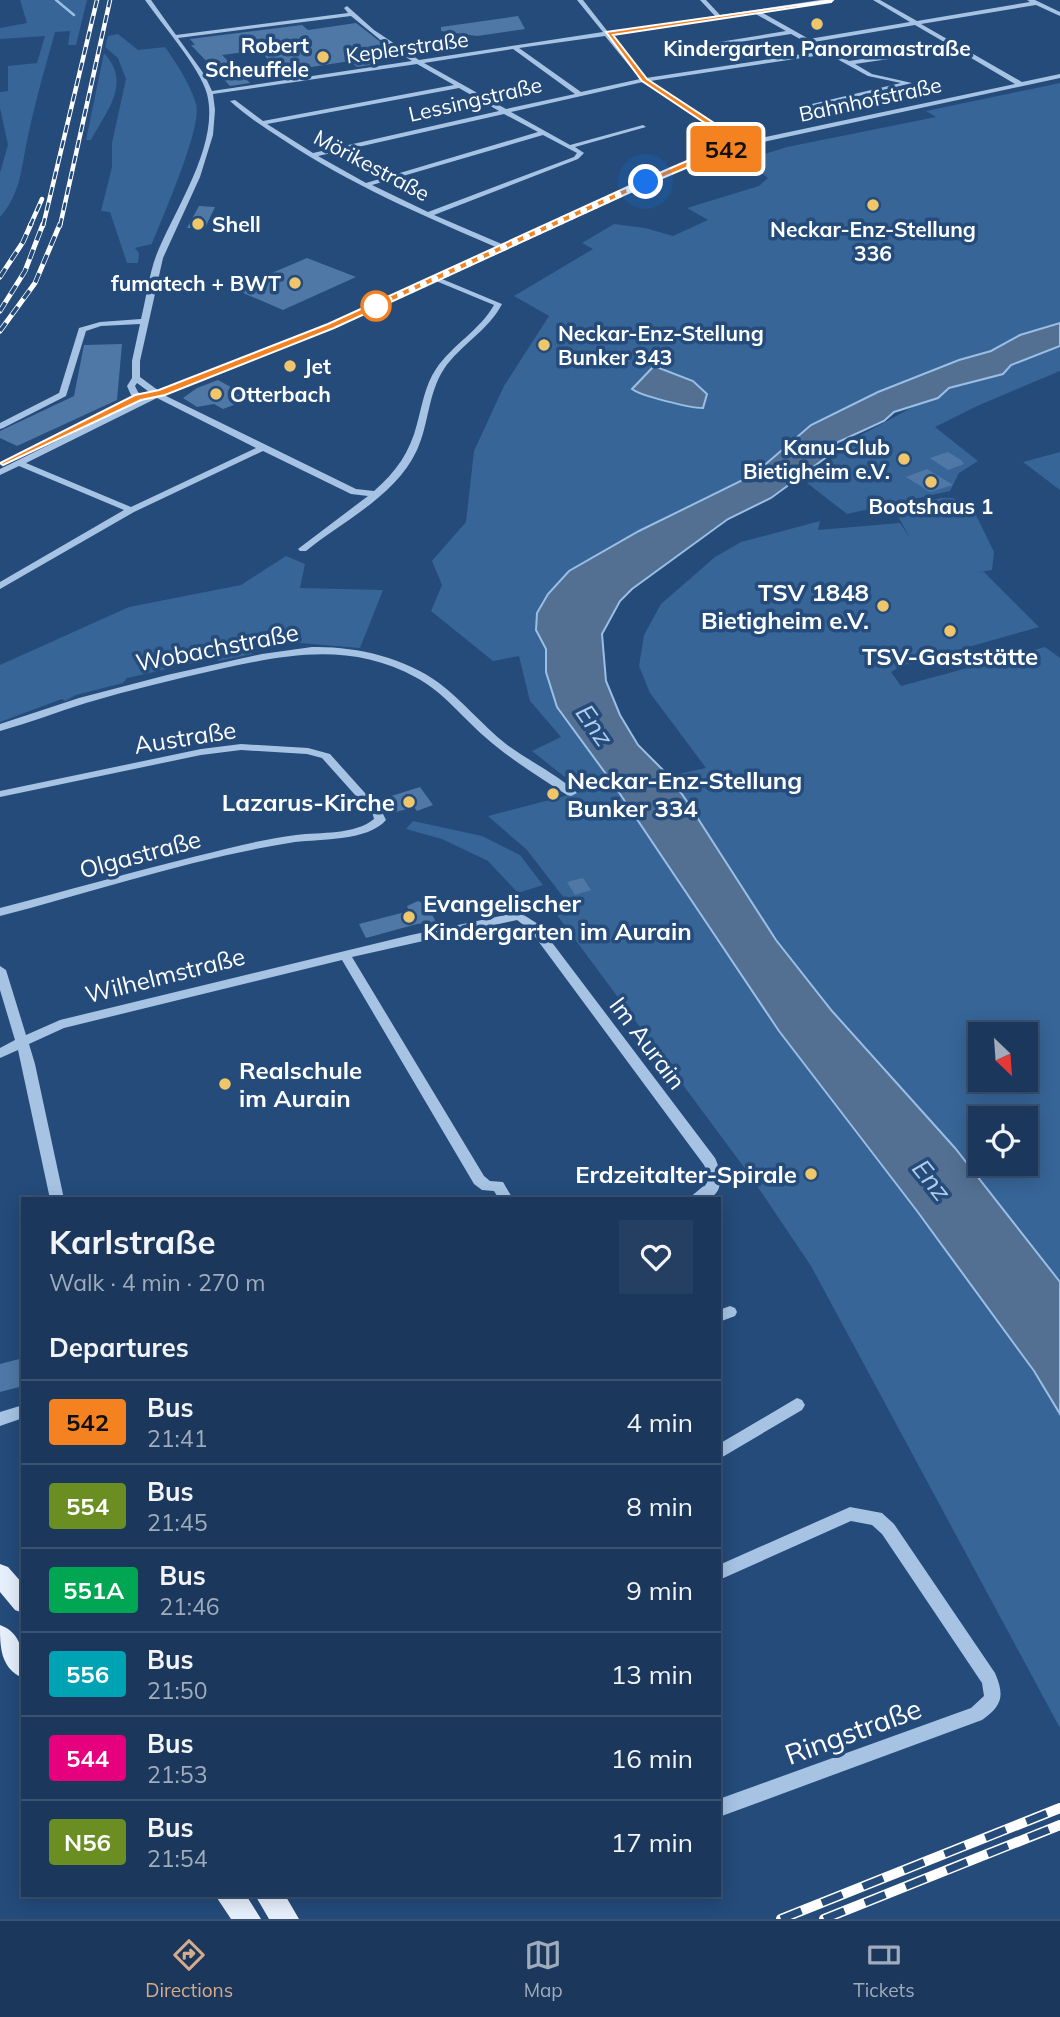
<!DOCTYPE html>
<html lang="en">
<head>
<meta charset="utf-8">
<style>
  :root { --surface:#1b385c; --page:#243f62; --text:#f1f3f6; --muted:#a0acbb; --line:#395272; --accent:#d6ab8b }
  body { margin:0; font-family:Mulish,sans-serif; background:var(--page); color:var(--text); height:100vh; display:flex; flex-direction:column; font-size:26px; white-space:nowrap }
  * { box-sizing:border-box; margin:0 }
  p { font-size:23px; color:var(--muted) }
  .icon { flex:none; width:38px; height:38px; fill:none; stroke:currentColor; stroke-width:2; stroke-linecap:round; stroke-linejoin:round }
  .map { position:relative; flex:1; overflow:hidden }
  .sheet { position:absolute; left:21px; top:1197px; width:700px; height:700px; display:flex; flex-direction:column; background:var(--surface); border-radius:0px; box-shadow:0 4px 18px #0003,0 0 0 2px var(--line) }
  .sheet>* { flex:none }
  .badge { padding:0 14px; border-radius:5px; font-size:24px; line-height:46px }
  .needle { width:46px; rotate:155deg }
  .controls { position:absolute; left:968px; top:1022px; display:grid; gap:14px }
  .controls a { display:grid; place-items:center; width:70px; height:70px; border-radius:0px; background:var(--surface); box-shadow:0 4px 18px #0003,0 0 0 2px var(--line); font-size:35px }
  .you { position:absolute; width:35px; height:35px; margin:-18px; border:5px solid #fff; border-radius:50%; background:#1a73e8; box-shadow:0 0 0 10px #1a73e833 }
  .map>.badge { position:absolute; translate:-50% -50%; box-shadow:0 0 0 4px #fff }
  h2 { padding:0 28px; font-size:26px; line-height:63px }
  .round { display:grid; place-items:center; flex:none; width:74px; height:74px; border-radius:0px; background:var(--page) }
  .overview { display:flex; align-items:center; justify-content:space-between; height:119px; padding:0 28px }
  h1 { font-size:33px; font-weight:700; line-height:52px }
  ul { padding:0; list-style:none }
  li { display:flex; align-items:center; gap:21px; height:84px; padding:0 28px; border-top:2px solid var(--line) }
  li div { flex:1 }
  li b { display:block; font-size:26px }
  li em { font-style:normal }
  li .badge { min-width:77px; font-weight:700; text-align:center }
  .tab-bar { display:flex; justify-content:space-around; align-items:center; height:98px; border-top:2px solid var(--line); background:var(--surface); font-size:19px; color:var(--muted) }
  .tab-bar a { display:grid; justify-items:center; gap:4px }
  .tab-bar .selected { color:var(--accent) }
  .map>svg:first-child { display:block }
</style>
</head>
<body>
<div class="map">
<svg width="1060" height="1919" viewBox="0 0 1060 1919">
  <rect width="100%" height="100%" fill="#244b7a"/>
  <path fill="#376598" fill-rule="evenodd" d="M20,0H87L76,45H68L70,31L55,32C46,65 36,98 29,132C21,163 23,191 0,217V173L8,145L0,108V92L8,91V66L37,63L45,36L0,39V28L27,23Z
    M118,34L138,50L165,47C177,64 190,84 196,104C203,126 162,219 152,244L135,248L139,253L138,263H127L110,212L101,211L112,167V143L126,79L118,58L105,47L108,36Z
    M104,53C132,83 107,110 91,140H86Z
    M1060,83V323L1020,335L991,351L959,360L878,392L811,425L753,475L569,570L548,594L537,613L536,630L546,650V672C620,793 696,914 779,1030C871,1159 977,1279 1060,1414V1728L811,1266L749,1174L551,907L567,902L527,850L488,816L600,787L580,789L532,751L561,737L530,701L519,656L493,661L431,611L442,585L432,561L466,522L474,451L504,386L549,316L514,296L593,249L582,243L614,224L645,228L673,236L708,220L687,208L759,186L768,178L745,160L787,147L936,117L926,111ZM654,366L693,380L707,394L703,408C691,408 641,396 633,389Z
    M1060,346V371L977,406L935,427L978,461L959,473L950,491L847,514L807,483L850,441L911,408L938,398L949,389L1003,374L1011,365Z
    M1060,452V490L1023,462Z
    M941,498H953L968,505L977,517L994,552L992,570L975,573L984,572L1039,627L901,666L891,672L901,686L1045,647L1060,658V1282L955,1148L832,1011L776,940L669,776L706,768L650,693L639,666L644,635L661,604L715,557L741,542L820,521L818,530L900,523L910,538L894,509ZM980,1034H1026V1080H980ZM980,1118H1026V1164H980Z
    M286,556L305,564L300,588L383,590L360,648L288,642L250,650L252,654L219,661L215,658L127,678L123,683L76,695L65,701L62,699L0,722V665L129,607L241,585Z
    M413,821L482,836L520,855L543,885L518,893L488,861L442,839L406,829Z"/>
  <path fill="#537093" stroke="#9abfe5" stroke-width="2" d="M1060,323V346L1011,365L1003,374L949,388L938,398L894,412L884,421L838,442L828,456L771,498L728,519L632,589L620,601L602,634L606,681L620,715L638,745L669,776L686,800L776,940L832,1011L955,1148L1060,1282V1414L1034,1371L917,1211L779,1031L614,785L557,707L546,672V649L536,630L537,613L548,594L569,571L639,531L753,475L811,425L878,392L959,360L991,351L1020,335Z
    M654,366L693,381L707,394L703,408C690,408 641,396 632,389Z"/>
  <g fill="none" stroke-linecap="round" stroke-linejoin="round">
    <path stroke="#9abfe5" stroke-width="2.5" d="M56,0L74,15"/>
  </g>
  <path fill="#5078a6" d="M518,16L525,29L477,36L441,31V27Z
    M356,23L396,54L369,58L376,64L357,67L350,61L280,72L259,50L222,55L250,83L230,86L191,45H195L190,39L302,25L308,30Z
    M199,206L215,207L205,228H187Z
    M307,258L356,277L283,310L234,289Z
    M122,344L117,400L17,446L0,438V431L74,396L84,345Z
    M218,380L240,392L236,393L247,400L223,409L214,404L197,407L183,398L197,388Z
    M948,452L961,460L964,464L948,470L930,458Z
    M927,469L953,485L930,492L906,477Z
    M420,787L433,805L417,811L414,807L396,812L385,798Z
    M583,878L591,890L575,895L567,882Z
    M418,901L427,905L436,922L417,924L366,938L359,924L409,911L407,906Z
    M23,1358V1386L0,1392V1364Z"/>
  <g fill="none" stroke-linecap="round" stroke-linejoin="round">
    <path fill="#a6c3e4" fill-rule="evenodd" d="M145,0H151L176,35L348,13L344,8L347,6L374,30L419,60L603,32L577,0H583L608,32L715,16L700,0H706L720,15L820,0H834L761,12L809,39L910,22L873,0H880L917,21L1030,2L1027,0H1035L1060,12V16L1036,5L921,24L1022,82L1060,74V78L749,145L706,158L442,279L502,304C489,330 460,345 444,369C428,393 429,424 417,450C396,496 344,520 306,551H300L298,549L368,496L351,494L263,451L134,512L0,589V582L124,510L19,466L0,475V469L138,401L131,395L127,386L132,378V361L140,324L101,326L86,331L66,396L3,428L0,429V423L59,393L79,328L100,322L141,319C146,299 149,275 156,256C174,210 220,145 207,94C201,69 161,23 145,0ZM754,13L786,31L677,49L680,51L791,34L822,51L646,78L611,35ZM351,16L383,42L412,61L212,91L204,74L178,38ZM915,25L951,46L849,61L814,42ZM605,36L640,79L581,92L519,48ZM513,49L575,94L506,109L424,63ZM956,49L1015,84L747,141L734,137L650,81L828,54L868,76L901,83L799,107L798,108L801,110L912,83L872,74L855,64ZM417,64L454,85L263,121L235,100L230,101C246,116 264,127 282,139C349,184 424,216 498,248L328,324L159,391L140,377V361L163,258L200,177L213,135L215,110L213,94ZM643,82L730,139L740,143L702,156L504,245L434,215L578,159L584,153L575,147L646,127L643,125L570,145L511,112ZM459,88L499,111L313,153L267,124ZM504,114L538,132L366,183L318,156ZM543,135L577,153L574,157L428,212L372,185ZM436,281L494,305C480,330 452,345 436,369C425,385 422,406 417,424C410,452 396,472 374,491L356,489L164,395L334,328ZM137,383L152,394L145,397L138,392L135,386ZM157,398L256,448L131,507L26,463Z
      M312,647C354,646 404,657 439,683C463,701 482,725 506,744C527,760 560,776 577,793L571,796L567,795C539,777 510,759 485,737C462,717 443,692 417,678C351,642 289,654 220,669C175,679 130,690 86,703C57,712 29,723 0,731V724L79,698L167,675L262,654Z
      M241,744L308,748L330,754L382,812L386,820C368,841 321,839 295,842C197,857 96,891 0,916V908C66,891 131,872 197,856C230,848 263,839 296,835C320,832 355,835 374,819L373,815L322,758L307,754L241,750L201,755L0,797V791L201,749Z
      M519,912L538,924L715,1158C721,1171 726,1194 706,1199C701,1200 694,1199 688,1199L707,1183L708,1174L704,1165L530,930L517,920L352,957L484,1176L490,1181L503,1182L513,1199H499L494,1191L482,1190L474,1184L342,960L64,1028L29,1044L35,1064L64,1199H50L18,1050L0,1058V1048L15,1040L0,990V966L6,970L26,1035L60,1020L411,935Z
      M730,1306L735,1308L737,1312L735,1316L719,1322V1310Z
      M797,1398L802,1400L805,1405L802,1410L719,1459V1444Z
      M23,1405V1418L0,1426V1412Z
      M850,1507L882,1513L894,1524L995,1673C1005,1696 1002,1706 982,1720L719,1817V1799L971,1708L984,1696L982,1683L882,1534L872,1525L851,1521L719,1580V1565Z"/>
    <path fill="#e6effc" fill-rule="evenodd" d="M0,1564L8,1567L23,1584V1613L15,1610L0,1592Z
      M0,1625C24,1634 23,1656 23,1678C0,1668 0,1646 0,1625Z
      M215,1895H246L261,1919H231Z
      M255,1895H285L299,1919H269Z"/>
    <g stroke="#fff" stroke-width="4.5">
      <path id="rail-far2" d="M30,226L42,199
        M43,226L97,0
        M60,226L110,0"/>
    </g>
    <g stroke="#fff" stroke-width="5">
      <path id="rail-far1" d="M0,277L23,242L31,224
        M0,311L25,271L43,224
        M0,331L35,283L60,224"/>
    </g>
    <g stroke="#fff" stroke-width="10">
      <path id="rail" d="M781,1919L1060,1808
        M824,1919L1060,1825"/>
    </g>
    <use href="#rail-far2" stroke="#244b7a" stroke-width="2.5" stroke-dasharray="8" stroke-linecap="butt"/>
    <use href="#rail-far1" stroke="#244b7a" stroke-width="3.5" stroke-dasharray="10" stroke-linecap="butt"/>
    <use href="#rail" stroke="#244b7a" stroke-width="7" stroke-dasharray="22" stroke-linecap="butt"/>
  </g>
  <path fill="#f58220" stroke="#fff" stroke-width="2" d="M831,2L613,35L647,79L734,136L750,142V145L707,159L648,184L334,328L165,395L141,400L3,465L0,463L135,395L159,390L328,324L643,180L701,155L740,143L729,139L642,81L606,32L833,0Z"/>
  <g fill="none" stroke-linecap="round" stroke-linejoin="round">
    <path stroke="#fff" stroke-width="7" stroke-dasharray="0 12.6" d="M376,306L371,308L646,182"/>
  </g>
  <g fill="#efc66a" stroke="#244b7a" stroke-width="2.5">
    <circle cx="817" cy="24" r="7"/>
    <circle cx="323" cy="57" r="7"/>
    <circle cx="873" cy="205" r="7"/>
    <circle cx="198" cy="224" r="7"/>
    <circle cx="295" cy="283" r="7"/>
    <circle cx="544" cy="345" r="7"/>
    <circle cx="290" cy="366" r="7"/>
    <circle cx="216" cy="394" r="7"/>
    <circle cx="904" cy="459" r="7"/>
    <circle cx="931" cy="482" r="7"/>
    <circle cx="883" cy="606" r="7"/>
    <circle cx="950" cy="631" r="7"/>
    <circle cx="553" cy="794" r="7"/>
    <circle cx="409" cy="802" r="7"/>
    <circle cx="409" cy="917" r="7"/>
    <circle cx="225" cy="1084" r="7"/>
    <circle cx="811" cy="1174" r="7"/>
  </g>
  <circle fill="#fff" stroke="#f58220" stroke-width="3.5" cx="376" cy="306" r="14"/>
  <g text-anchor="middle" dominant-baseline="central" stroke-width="7" stroke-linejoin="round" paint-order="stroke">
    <g font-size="21" font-weight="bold" fill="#fff" stroke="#244b7a" text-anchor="start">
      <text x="309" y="45" text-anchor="end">Robert<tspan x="309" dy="24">Scheuffele</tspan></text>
      <text x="817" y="48" text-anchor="middle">Kindergarten Panoramastraße</text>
      <text x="212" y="224">Shell</text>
      <text x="873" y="229" text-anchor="middle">Neckar-Enz-Stellung<tspan x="873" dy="24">336</tspan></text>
      <text x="281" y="283" text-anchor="end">fumatech + BWT</text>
      <text x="558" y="333">Neckar-Enz-Stellung<tspan x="558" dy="24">Bunker 343</tspan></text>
      <text x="304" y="366">Jet</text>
      <text x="230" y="394">Otterbach</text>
      <text x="890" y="447" text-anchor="end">Kanu-Club<tspan x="890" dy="24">Bietigheim e.V.</tspan></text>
      <text x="931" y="506" text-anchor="middle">Bootshaus 1</text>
    </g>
    <g font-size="21" fill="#fff" stroke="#244b7a">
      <text transform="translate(407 47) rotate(-8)">Keplerstraße</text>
      <text transform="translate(475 99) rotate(-13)">Lessingstraße</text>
      <text transform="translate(870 99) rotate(-12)">Bahnhofstraße</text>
      <text transform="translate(372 165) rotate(28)">Mörikestraße</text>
    </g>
    <g font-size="24" font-weight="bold" fill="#fff" stroke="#244b7a" text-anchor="end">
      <text x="869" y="592">TSV 1848<tspan x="869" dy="28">Bietigheim e.V.</tspan></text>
      <text x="950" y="656" text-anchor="middle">TSV-Gaststätte</text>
      <text x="567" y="780" text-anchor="start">Neckar-Enz-Stellung<tspan x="567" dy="28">Bunker 334</tspan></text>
      <text x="395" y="802">Lazarus-Kirche</text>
      <text x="423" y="903" text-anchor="start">Evangelischer<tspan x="423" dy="28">Kindergarten im Aurain</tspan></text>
      <text x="239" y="1070" text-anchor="start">Realschule<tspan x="239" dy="28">im Aurain</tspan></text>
      <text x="797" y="1174">Erdzeitalter-Spirale</text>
    </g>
    <g font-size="24" fill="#fff" stroke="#244b7a">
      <text transform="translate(217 647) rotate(-11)">Wobachstraße</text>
      <text transform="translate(185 737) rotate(-9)">Austraße</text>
      <text transform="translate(140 854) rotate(-15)">Olgastraße</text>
      <text transform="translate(165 975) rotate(-14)">Wilhelmstraße</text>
      <text transform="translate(648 1043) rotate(53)">Im Aurain</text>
    </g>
    <g font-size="26" font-style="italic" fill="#b1cdec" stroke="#244b7a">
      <text transform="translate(595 725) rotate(55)">Enz</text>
      <text transform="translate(932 1180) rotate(51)">Enz</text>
    </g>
    <g font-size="28" fill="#fff" stroke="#244b7a">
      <text transform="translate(853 1731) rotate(-20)">Ringstraße</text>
    </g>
  </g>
</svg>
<div class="controls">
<a><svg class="needle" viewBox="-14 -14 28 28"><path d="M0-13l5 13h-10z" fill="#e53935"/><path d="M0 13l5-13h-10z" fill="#a0acbb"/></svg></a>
<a><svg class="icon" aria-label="locate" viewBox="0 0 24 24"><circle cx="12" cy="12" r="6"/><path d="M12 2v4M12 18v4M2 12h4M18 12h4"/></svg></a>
</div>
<div class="you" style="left:646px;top:182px"></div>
<b class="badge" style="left:726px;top:149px;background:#f58220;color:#111">542</b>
<section class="sheet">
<div class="overview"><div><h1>Karlstraße</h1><p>Walk · 4 min · 270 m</p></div><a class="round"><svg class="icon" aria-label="heart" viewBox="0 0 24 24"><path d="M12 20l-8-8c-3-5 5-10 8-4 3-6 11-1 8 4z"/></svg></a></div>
<h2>Departures</h2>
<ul>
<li><span class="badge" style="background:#f58220;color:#111">542</span><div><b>Bus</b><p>21:41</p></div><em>4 min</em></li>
<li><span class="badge" style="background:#6b8e23;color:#fff">554</span><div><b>Bus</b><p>21:45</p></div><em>8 min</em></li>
<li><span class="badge" style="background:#00a651;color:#fff">551A</span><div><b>Bus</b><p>21:46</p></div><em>9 min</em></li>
<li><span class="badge" style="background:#00a3b4;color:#fff">556</span><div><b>Bus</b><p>21:50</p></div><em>13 min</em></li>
<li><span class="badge" style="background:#e6007e;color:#fff">544</span><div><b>Bus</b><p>21:53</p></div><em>16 min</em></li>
<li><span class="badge" style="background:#6b8e23;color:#fff">N56</span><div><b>Bus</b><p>21:54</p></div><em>17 min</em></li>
</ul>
</section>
</div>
<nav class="tab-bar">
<a class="selected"><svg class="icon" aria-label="directions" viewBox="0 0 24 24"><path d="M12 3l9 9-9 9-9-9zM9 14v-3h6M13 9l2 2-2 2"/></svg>Directions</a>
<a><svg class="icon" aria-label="map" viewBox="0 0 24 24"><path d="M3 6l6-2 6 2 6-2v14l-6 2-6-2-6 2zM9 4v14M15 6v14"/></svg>Map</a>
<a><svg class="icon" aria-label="tickets" viewBox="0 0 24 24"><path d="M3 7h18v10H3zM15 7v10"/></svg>Tickets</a>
</nav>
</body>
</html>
